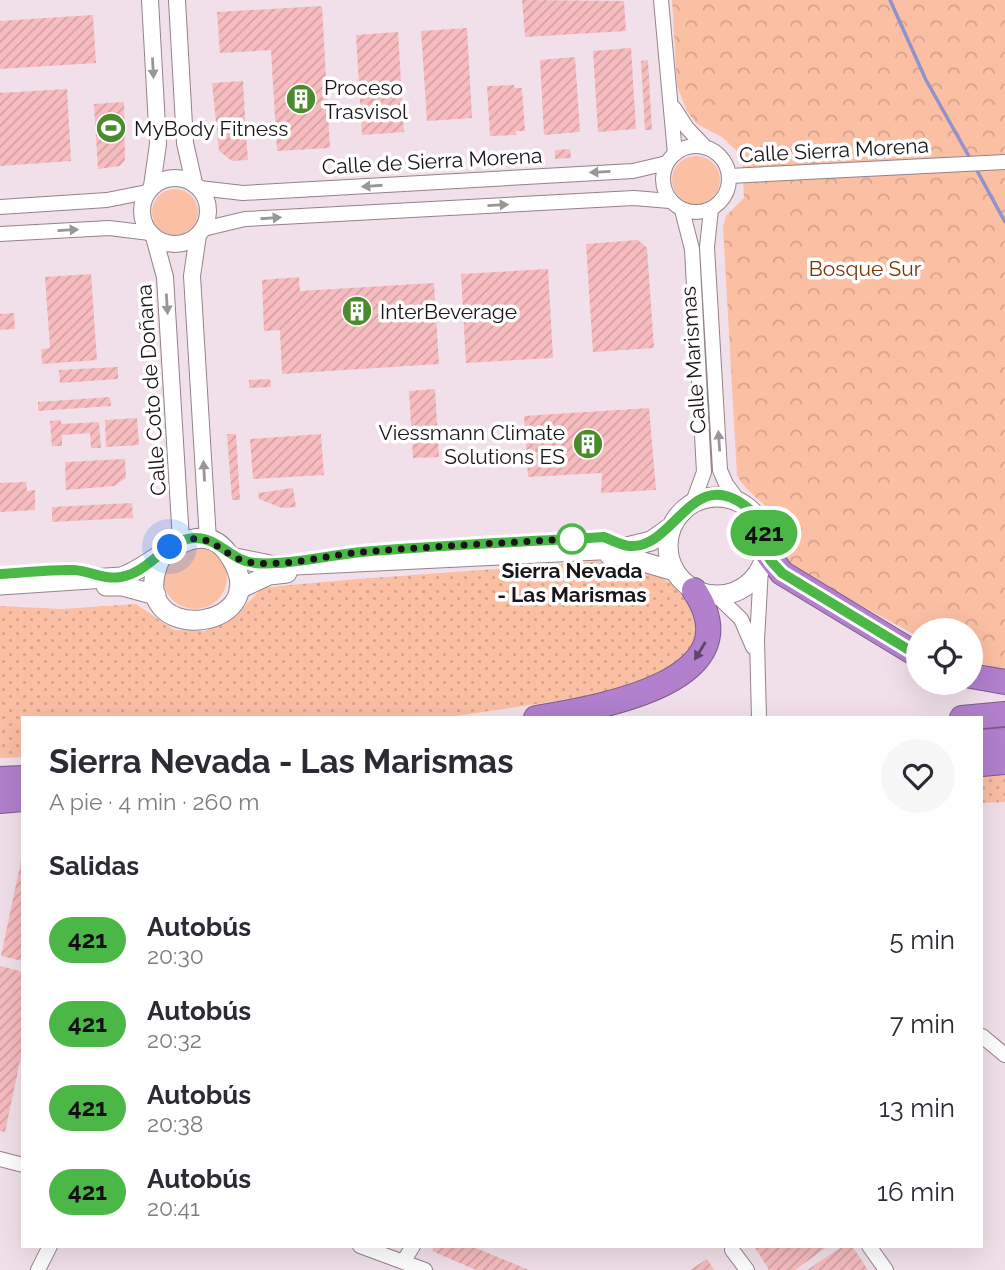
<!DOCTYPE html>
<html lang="es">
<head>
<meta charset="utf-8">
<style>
  :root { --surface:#fff; --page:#f7f7f7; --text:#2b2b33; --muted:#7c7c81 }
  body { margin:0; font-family:Raleway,sans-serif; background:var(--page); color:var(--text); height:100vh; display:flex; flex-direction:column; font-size:26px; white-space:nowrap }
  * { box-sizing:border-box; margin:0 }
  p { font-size:23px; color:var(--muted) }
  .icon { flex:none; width:38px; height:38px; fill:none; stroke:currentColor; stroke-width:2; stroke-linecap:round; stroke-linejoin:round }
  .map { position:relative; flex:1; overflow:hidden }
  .drawer { position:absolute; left:21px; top:716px; width:962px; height:532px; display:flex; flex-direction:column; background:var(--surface); border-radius:0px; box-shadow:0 7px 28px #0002 }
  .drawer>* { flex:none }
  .badge { padding:0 14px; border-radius:23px; font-size:24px; line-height:46px }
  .tools { position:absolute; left:906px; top:618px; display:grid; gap:14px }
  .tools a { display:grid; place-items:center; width:77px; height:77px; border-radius:50%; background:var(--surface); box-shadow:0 7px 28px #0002; font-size:35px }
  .you { position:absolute; width:35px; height:35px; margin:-18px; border:5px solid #fff; border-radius:50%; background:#1a73e8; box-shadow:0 0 0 10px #1a73e833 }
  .map>.badge { position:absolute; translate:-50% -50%; box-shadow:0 0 0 4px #fff }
  h2 { padding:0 28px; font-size:26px; line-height:63px }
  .round { display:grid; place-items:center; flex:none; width:74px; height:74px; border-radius:37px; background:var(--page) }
  .overview { display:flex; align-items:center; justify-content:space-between; height:119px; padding:0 28px }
  h1 { font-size:33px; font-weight:700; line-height:52px }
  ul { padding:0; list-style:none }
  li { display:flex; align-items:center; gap:21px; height:84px; padding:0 28px }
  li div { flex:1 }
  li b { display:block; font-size:26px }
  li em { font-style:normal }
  li .badge { min-width:77px; font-weight:700; text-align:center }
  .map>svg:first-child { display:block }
</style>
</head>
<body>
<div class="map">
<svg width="1005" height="1270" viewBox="0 0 1005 1270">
  <defs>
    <pattern id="grass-dots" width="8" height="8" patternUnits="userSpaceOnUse" patternTransform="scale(1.75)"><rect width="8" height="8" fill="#fbbfa4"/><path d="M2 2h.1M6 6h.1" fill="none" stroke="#d7a38c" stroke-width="1.8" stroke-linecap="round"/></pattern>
    <pattern id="forest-crowns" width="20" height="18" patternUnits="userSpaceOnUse" patternTransform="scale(1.75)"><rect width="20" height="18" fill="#fbbfa4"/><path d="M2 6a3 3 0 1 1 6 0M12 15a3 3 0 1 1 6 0" fill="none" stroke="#d7a38c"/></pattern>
    <pattern id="building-hatch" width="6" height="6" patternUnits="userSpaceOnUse" patternTransform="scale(1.75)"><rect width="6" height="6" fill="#f7bcbf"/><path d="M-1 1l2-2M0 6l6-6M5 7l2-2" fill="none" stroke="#d3a1a3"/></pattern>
  </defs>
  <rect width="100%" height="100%" fill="#f1e0e9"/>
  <path fill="url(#grass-dots)" d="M597,561C632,567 674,574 695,607C699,614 698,630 698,639L669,672L610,693L442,718H23V757L0,758V606L62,609L136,604L174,630L205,631L235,616L262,588C374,576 486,571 597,561Z
    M1005,770V802L982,803V771Z"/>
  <path fill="url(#forest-crowns)" d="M672,0H1005V670L971,661V630H919V637L793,569C781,553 783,539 776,522C768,502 746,494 737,475L723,227L726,216L744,198L742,156L722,137L697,124L687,111L677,86Z"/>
  <path fill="#fbbfa4" d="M672 180a24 24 0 1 1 48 0a24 24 0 1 1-48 0Z
    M152 212a23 23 0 1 1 46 0a23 23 0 1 1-46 0Z
    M163 577a32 32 0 1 1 64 0a32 32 0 1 1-64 0Z"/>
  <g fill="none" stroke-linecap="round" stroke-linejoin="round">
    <path stroke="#9092cd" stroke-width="3.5" d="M890,0L926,80L971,160
      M975,167L1005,222"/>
  </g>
  <path fill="url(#building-hatch)" d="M522,0L624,1L626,31L525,37Z
    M322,6L330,148L277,151L271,50L220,53L217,12Z
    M93,15L96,63L0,69V21Z
    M467,28L472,118L427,121L421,31Z
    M398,32L404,132L362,135L356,35Z
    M631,48L636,129L598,132L593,51Z
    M575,57L580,132L544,135L540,60Z
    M648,60L652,130H645L641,61Z
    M243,81L246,134L241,135L246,137L248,160L232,161L219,151L212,83Z
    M514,85V88H522L525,131H516V135L490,136L487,86Z
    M67,89L71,161L0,166V93Z
    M124,102L125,160L120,166L98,169L94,104Z
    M570,149L571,158L555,159V150Z
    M638,240L647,248L654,348L593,352L586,244Z
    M548,269L553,358L466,363L461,274Z
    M91,274L97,360L42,364L41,349L50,348L45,277Z
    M299,277L300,291L434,283L439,364L282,374L280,330L264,331L262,280Z
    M14,313L15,329L0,330V314Z
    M118,367V379L60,383L59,370Z
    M270,379L271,387L249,388V380Z
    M435,389L439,457L413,458L409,391Z
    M110,397L111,406L38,411V402Z
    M649,408L656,490L601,493L602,473L528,477L524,416Z
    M137,418L139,445L106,447L105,420Z
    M61,420V424L99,422L101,448H91L90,433L62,435V446H52L50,421Z
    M227,434H236L240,500H232Z
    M321,434L324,475L253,479L250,439Z
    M125,459L126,478L114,486L66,490L65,462Z
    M26,482L27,491L35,490V510L0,512V483Z
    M293,488L296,507L282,508L259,499L258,493Z
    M132,503L133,518L52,522V507Z
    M21,861H23V961L1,956Z
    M0,966L23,972V1047L5,1132L0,1131Z
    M434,1246H471L529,1270H476L432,1251Z
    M754,1246H828L795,1270H769Z
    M843,1246H852L868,1270H807Z
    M707,1259L714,1270H690Z"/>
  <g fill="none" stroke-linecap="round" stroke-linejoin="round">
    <g stroke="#92838b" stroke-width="16">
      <path id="minor" d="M661,0L675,154
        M674,108L687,128L706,148
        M663 179a33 33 0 1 1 66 0a33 33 0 1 1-66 0Z
        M729,176L1005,162
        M199,188L243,193L633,171L667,163
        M0,207L107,200L147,192
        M711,209L707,247L720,470L726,484L740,503
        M682,210L692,249L704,472L693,502
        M203,229L245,219L634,198L670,201
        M0,234L109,228L150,233
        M717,596L741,619L753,647
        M759,718L757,640L761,568
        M982,1036L1005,1055
        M0,1159L23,1165
        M360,1246L425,1270
        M869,1246L886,1270
        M732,1250L747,1270
        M403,1262L413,1246
        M38,1270L50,1246"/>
    </g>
    <g stroke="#92838b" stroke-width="18">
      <path id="tertiary" d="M150,0L158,144L152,186
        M177,0L185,143L194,183
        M142 211a33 33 0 1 1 66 0a33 33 0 1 1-66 0Z
        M198,235L192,276L208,540
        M154,237L165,277L181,541"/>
    </g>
    <g stroke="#92838b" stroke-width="21">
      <path id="secondary" d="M668 546a49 49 0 1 1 98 0a49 49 0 1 1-98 0Z
        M610,556H623L674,571
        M231,557L275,566L619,549L651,541L671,527
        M0,585L121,577C155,567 201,508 231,558C278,634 119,648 161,557
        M106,586H123L156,595
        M239,589L269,575L287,573"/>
    </g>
    <g stroke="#7d5b8e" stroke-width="26">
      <path id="motorway" d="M766,552L782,573L919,656
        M971,676L1005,682
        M536,718C595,708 757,683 694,590
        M962,718L1005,714
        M982,742L1005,740
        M982,764L1005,762
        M0,779L23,778
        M0,801L23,799"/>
    </g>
    <use href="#minor" stroke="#fff" stroke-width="14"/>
    <use href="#tertiary" stroke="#fff" stroke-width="16"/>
    <use href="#secondary" stroke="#fff" stroke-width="19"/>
    <use href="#motorway" stroke="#b280cd" stroke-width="24"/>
  </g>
  <defs><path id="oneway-solid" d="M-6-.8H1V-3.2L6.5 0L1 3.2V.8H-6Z" transform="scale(1.75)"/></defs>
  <g fill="#989697">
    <use href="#oneway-solid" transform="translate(153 68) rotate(87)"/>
    <use href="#oneway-solid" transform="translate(600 172) rotate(177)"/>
    <use href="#oneway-solid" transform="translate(372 186) rotate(176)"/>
    <use href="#oneway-solid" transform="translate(498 205) rotate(-3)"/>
    <use href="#oneway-solid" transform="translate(271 218) rotate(-4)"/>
    <use href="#oneway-solid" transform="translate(68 230) rotate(-3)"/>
    <use href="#oneway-solid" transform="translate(167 304) rotate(86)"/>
    <use href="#oneway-solid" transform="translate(719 441) rotate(-94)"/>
    <use href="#oneway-solid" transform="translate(204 471) rotate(-93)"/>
  </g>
  <use fill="#5e4569" href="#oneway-solid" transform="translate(700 651) rotate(121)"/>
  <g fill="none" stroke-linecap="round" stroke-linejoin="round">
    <g stroke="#fff" stroke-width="16">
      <path id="line" d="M0,574C24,573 50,569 74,570C91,571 103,580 121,577C150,572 165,540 194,538C219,537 230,561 255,563C284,566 331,555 361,552C442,545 523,542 604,537C612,540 622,546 630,546C675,549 693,461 749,509C764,521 761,535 766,552C768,560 777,567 782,573L919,656"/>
    </g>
    <use href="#line" stroke="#4ab747" stroke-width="10"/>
    <path stroke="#1a1518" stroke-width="7" stroke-dasharray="0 12.6" d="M170,547C213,522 219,561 256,563C291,566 328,555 363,552C435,546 508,543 581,538L572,539"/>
  </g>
  <defs>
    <g id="building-disc" transform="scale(1.575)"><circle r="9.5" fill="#4b8b2d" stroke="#fff"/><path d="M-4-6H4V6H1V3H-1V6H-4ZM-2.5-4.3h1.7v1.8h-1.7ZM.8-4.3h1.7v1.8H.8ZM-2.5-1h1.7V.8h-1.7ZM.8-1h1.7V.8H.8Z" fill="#fff"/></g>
    <g id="stadium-disc" transform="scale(1.575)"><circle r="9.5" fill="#4b8b2d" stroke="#fff"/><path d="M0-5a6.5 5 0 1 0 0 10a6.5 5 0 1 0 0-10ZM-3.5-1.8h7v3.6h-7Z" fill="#fff"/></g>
  </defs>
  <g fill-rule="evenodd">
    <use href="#building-disc" x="301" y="99"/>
    <use href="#stadium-disc" x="111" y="128"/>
    <use href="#building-disc" x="357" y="311"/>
    <use href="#building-disc" x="588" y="444"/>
  </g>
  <circle fill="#fff" stroke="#4ab747" stroke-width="3.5" cx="572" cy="539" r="14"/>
  <g text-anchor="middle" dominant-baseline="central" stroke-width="7" stroke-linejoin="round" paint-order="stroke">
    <g font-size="21" fill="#1a1518" stroke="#fff" text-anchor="start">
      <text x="324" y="87">Proceso<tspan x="324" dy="24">Trasvisol</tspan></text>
      <text x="134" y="128">MyBody Fitness</text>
      <text x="380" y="311">InterBeverage</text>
      <text x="565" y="432" text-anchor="end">Viessmann Climate<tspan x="565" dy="24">Solutions ES</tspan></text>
    </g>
    <g font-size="21" fill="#1a1518" stroke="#fff">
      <text transform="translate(834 150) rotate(-3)">Calle Sierra Morena</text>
      <text transform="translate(432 161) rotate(-3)">Calle de Sierra Morena</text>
      <text transform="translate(693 360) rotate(-94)">Calle Marismas</text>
      <text transform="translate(151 390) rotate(-94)">Calle Coto de Doñana</text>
    </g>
    <g font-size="21" fill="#7c3204" stroke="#fff">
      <text x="865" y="268">Bosque Sur</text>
    </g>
    <g font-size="21" font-weight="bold" fill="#1a1518" stroke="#fff">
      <text x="572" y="570">Sierra Nevada<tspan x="572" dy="24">- Las Marismas</tspan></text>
    </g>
  </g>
</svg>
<div class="tools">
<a><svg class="icon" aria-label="locate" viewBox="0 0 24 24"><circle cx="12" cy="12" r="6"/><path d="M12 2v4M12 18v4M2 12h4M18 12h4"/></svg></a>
</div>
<div class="you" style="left:170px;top:547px"></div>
<b class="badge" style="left:764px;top:533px;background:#4ab747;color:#111">421</b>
<section class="drawer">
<div class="overview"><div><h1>Sierra Nevada - Las Marismas</h1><p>A pie · 4 min · 260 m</p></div><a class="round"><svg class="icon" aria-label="heart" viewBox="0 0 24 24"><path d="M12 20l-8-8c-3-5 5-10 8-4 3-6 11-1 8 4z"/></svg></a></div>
<h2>Salidas</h2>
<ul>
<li><span class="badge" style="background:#4ab747;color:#111">421</span><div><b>Autobús</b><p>20:30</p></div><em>5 min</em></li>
<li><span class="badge" style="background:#4ab747;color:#111">421</span><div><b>Autobús</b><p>20:32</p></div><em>7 min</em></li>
<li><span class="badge" style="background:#4ab747;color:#111">421</span><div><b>Autobús</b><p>20:38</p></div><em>13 min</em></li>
<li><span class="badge" style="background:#4ab747;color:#111">421</span><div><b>Autobús</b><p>20:41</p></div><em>16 min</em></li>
</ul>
</section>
</div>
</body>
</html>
